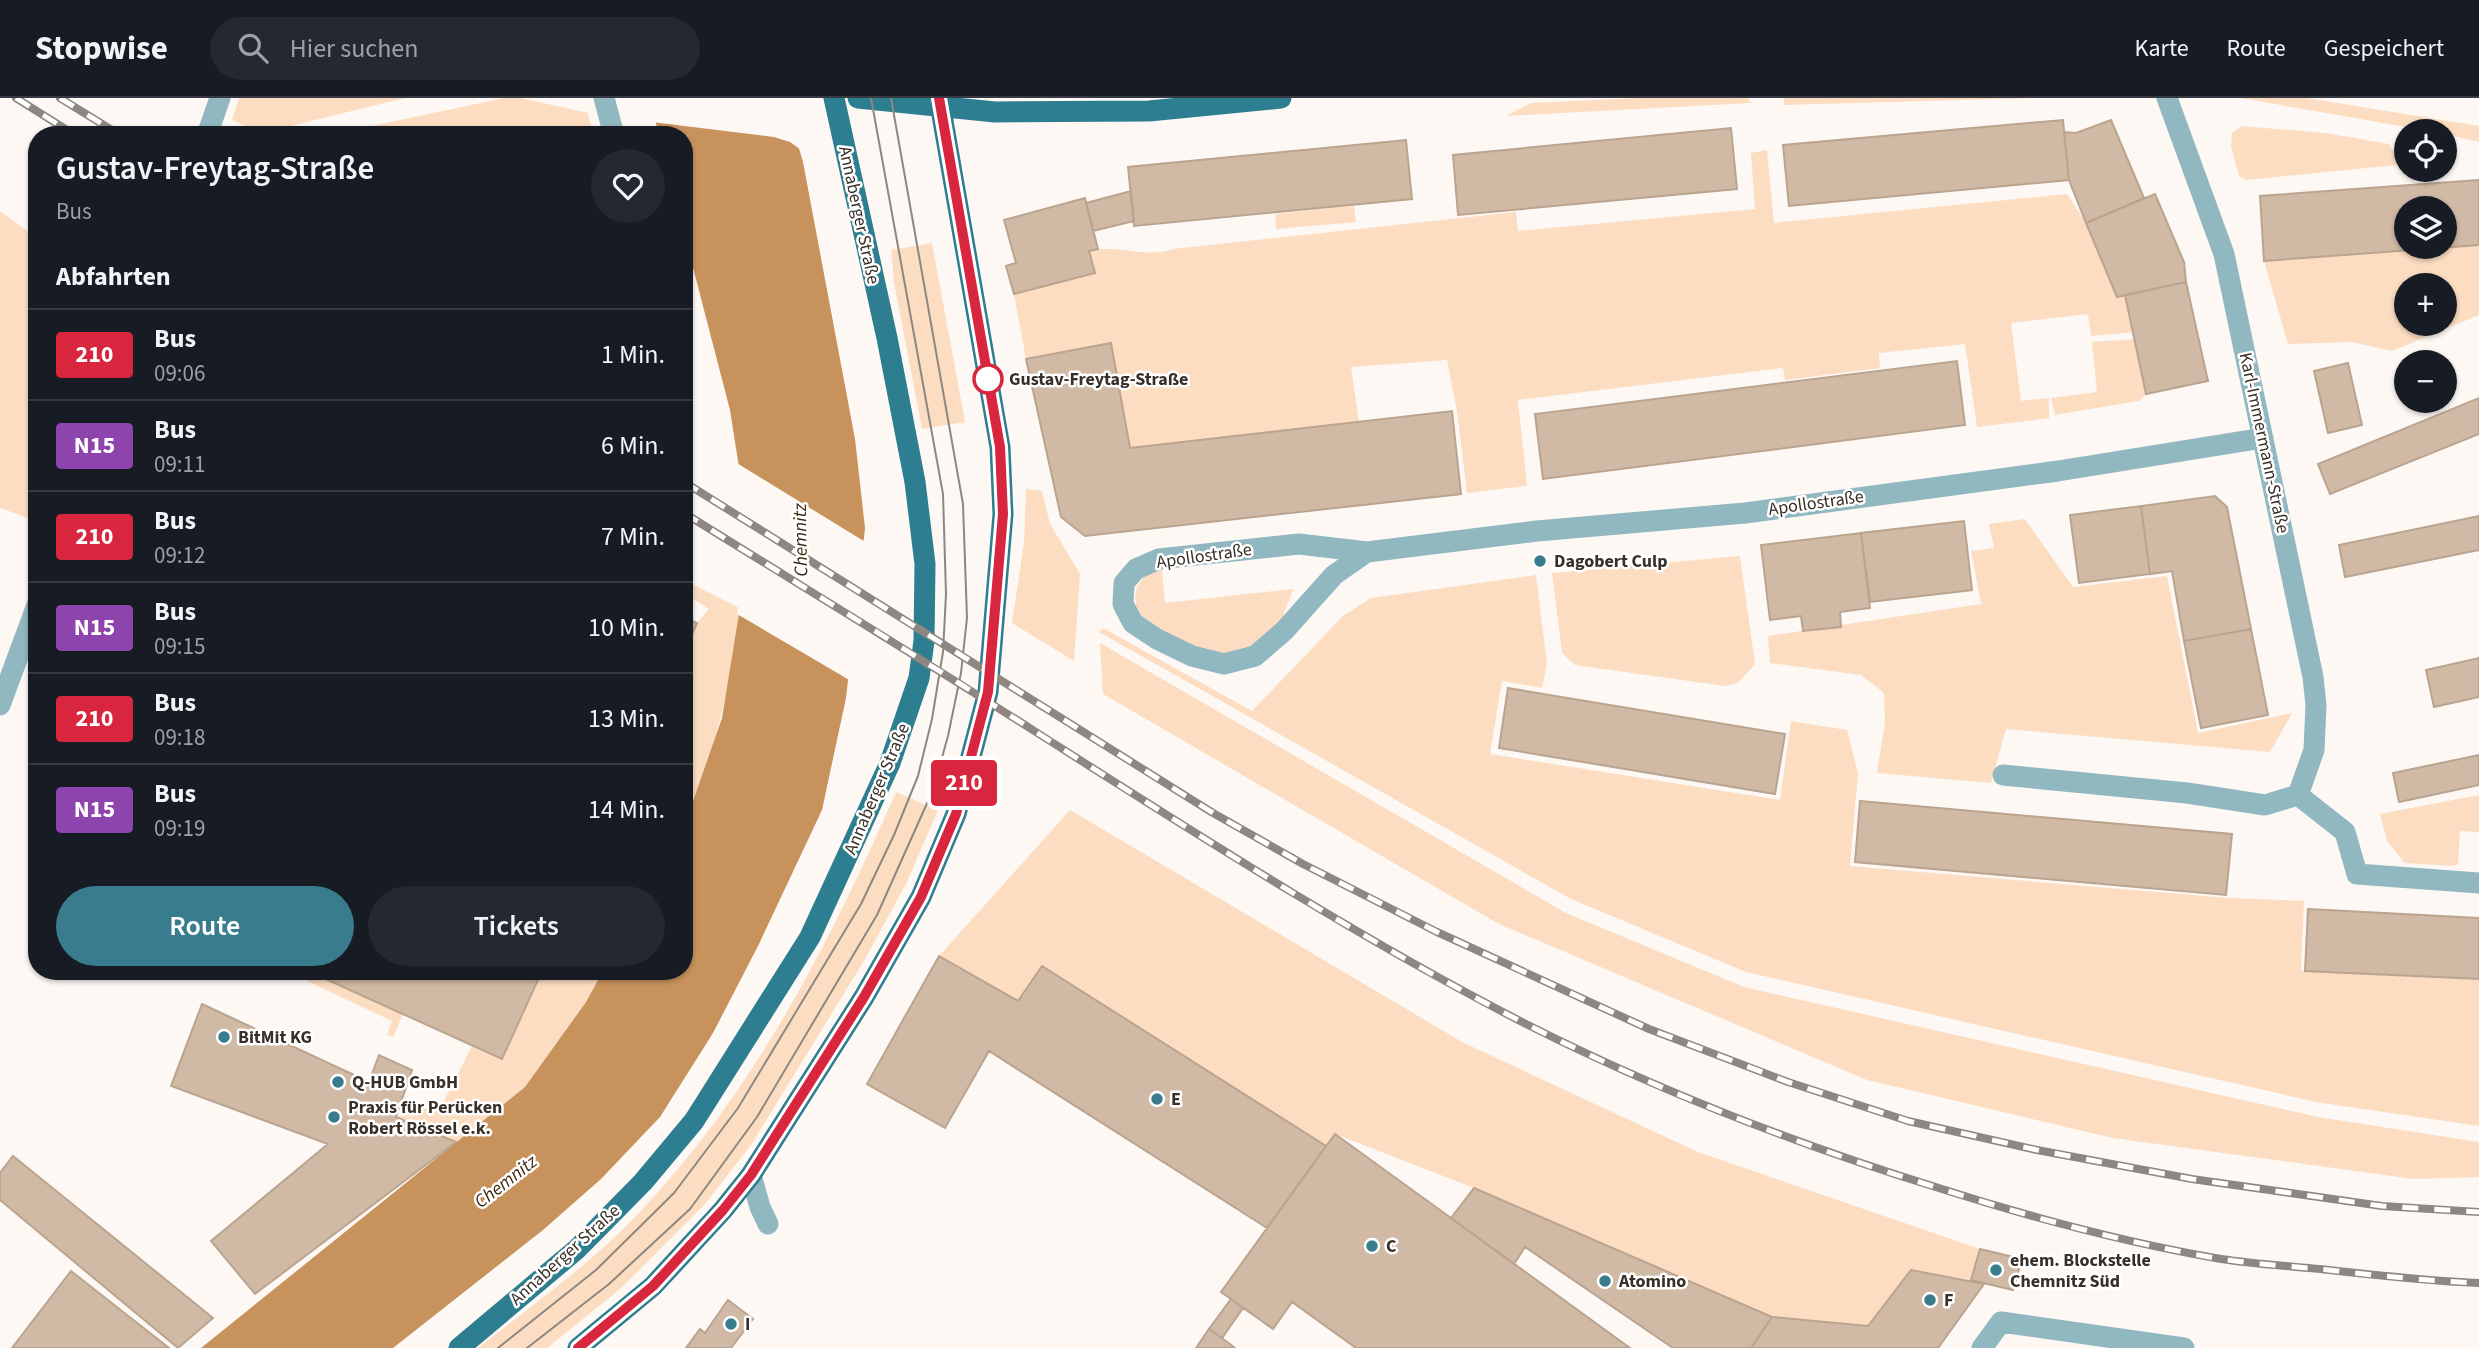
<!DOCTYPE html>
<html lang="de">
<head>
<meta charset="utf-8">
<style>
  :root { --surface:#171b24; --page:#242831; --text:#f1f3f6; --muted:#9ea1a6; --line:#363941; --accent:#397c8d }
  body { margin:0; font-family:"Source Sans 3",sans-serif; background:var(--page); color:var(--text); height:100vh; display:flex; flex-direction:column; font-size:26px; white-space:nowrap }
  * { box-sizing:border-box; margin:0 }
  p { font-size:23px; color:var(--muted) }
  .icon { flex:none; width:38px; height:38px; fill:none; stroke:currentColor; stroke-width:2; stroke-linecap:round; stroke-linejoin:round }
  .map { position:relative; flex:1; overflow:hidden }
  .drawer { position:absolute; left:28px; top:28px; width:665px; height:854px; display:flex; flex-direction:column; background:var(--surface); border-radius:28px; box-shadow:0 2px 5px #0004 }
  .drawer>* { flex:none }
  .badge { padding:0 14px; border-radius:5px; font-size:24px; line-height:46px }
  .tools { position:absolute; left:2394px; top:21px; display:grid; gap:14px }
  .tools a { display:grid; place-items:center; width:63px; height:63px; border-radius:50%; background:var(--surface); box-shadow:0 2px 5px #0004; font-size:35px }
  .map>.badge { position:absolute; translate:-50% -50%; box-shadow:0 0 0 4px #fff }
  h2 { padding:0 28px; font-size:26px; line-height:63px }
  .round { display:grid; place-items:center; flex:none; width:74px; height:74px; border-radius:37px; background:var(--page) }
  .overview { display:flex; align-items:center; justify-content:space-between; height:119px; padding:0 28px }
  h1 { font-size:33px; font-weight:600; line-height:52px }
  .cta { display:flex; gap:14px; margin-top:auto; padding:14px 28px }
  .cta a { flex:1; height:80px; border-radius:42px; background:var(--accent); color:#fff; font-size:28px; font-weight:600; line-height:80px; text-align:center }
  .cta a+a { background:var(--page); color:var(--text) }
  ul { padding:0; list-style:none }
  li { display:flex; align-items:center; gap:21px; height:91px; padding:0 28px; border-top:2px solid var(--line) }
  li div { flex:1 }
  li b { display:block; font-size:26px }
  li em { font-style:normal }
  li .badge { min-width:77px; font-weight:700; text-align:center }
  header { display:flex; align-items:center; gap:42px; box-sizing:border-box; height:98px; padding:0 35px; background:var(--surface); border-bottom:2px solid var(--line) }
  header strong { font-size:33px }
  nav { display:flex; gap:38px; margin-inline-start:auto; font-size:24px }
  .search { width:490px; height:63px; background:var(--page); display:flex; align-items:center; gap:18px; box-sizing:border-box; padding:0 24px; border-radius:38px; color:var(--muted); font-size:26px }
  .map>svg:first-child { display:block }
</style>
</head>
<body>
<header>
<strong>Stopwise</strong>
<div class="search"><svg class="icon" aria-label="search" viewBox="0 0 24 24"><circle cx="10" cy="10" r="6"/><path d="M15 15l6 6"/></svg>Hier suchen</div>
<nav><a>Karte</a><a>Route</a><a>Gespeichert</a></nav>
</header>
<div class="map">
<svg width="2479" height="1250" viewBox="0 0 2479 1250">
  <rect width="100%" height="100%" fill="#fdf8f4"/>
  <path fill="#fcddc1" fill-rule="evenodd" d="M239,0H405L262,35L232,22Z
    M504,0H521L588,15L593,37H348L372,28Z
    M1639,0H1748L1751,5L1506,18L1531,5Z
    M1784,0H2032L1784,7Z
    M2241,0H2306L2479,28V44L2445,36V33H2429Z
    M2242,28L2325,35L2389,46L2395,56L2397,67L2246,82L2239,78L2231,49L2232,35Z
    M1767,52L1774,125L2067,96L2086,125L2117,199L2125,197L2134,234L2091,238L2088,216L2011,225L2021,303L2049,300V320L1977,329L1965,246L1879,255L1880,270L1785,282L1783,270L1518,302L1527,388L1467,395L1457,313L1447,262L1351,269L1359,324L1130,350L1111,245L1026,261L1014,196L1095,175L1089,153C1117,146 1147,161 1173,151L1516,114L1518,133L1755,111L1751,55Z
    M1354,108L1356,124L1276,131L1275,116Z
    M0,113L37,140V423L0,410Z
    M932,145L965,324L922,331L894,184L891,152Z
    M2479,147V217L2392,253L2352,244L2288,246L2264,163ZM2406,187H2445V226H2406Z
    M2135,241L2146,296L2139,303L2055,317L2051,300L2097,294L2092,244Z
    M1026,391L1042,393L1050,426L1080,476L1074,563L1012,525L1024,445Z
    M2025,421L2073,489L2167,478L2198,635L2292,615L2270,654L2006,631L1991,685L1877,675L1885,624L1884,595L1861,577L1770,565L1768,538L1981,506L1971,453L1994,450L1989,426Z
    M1740,458L1755,566L1738,585L1725,588L1575,567L1562,555L1552,475Z
    M1161,461L1165,505L1293,491L1279,529L1251,552L1225,557L1194,552L1138,516C1130,485 1142,483 1161,461Z
    M1536,477L1547,566L1542,590L1502,583L1490,656L1780,702L1791,623L1847,632L1858,675L1850,768L2228,800L2304,803L2301,873L2479,882V1028L2316,1004L1746,874L1571,801L1099,534L1103,530L1252,613L1343,518L1371,500Z
    M684,482L741,511C730,582 718,655 684,719V554L697,525L709,511L684,495Z
    M1100,545L1566,815L1744,889L2318,1019L2479,1044V1079L2414,1081L2113,1040L1867,982L1499,826L1103,596Z
    M896,694L938,712L907,784L864,863L751,1047L705,1106L619,1192L547,1250H478C527,1211 581,1173 625,1129C747,1007 828,850 896,694Z
    M2479,697V734L2460,733L2458,766L2454,768L2405,765L2387,743L2380,716Z
    M1070,712L1462,944L1698,1054L1980,1151L1971,1182L1911,1172L1868,1228L1772,1219L1474,1090L1335,1036L1326,1048L1042,868L1018,903L939,858Z
    M286,873H308L403,916L393,939L387,937L392,923Z
    M542,873H603L586,904L525,989L456,1044L396,1019L443,1005L472,948L502,961Z"/>
  <path fill="#c8925c" d="M649,0H784L803,64L855,341L865,430L846,600L822,712L759,846L713,935L660,1019L601,1081L543,1132L393,1250H201L525,989L586,904L603,873H684V720L693,703L722,620L744,485L740,376L730,312L684,135V37H659Z"/>
  <path fill="#fdf8f4" d="M645,0H788L801,52L790,44L774,39L652,24Z
    M735,364L867,445L851,583L737,516L741,485Z"/>
  <path fill="#d1baa5" stroke="#baa48f" stroke-width="2" fill-rule="evenodd" d="M2063,22L2069,82L1789,108L1783,47Z
    M2111,22L2144,100L2086,125L2069,82L2064,34L2076,35Z
    M1731,30L1737,91L1458,117L1453,57Z
    M1406,42L1412,101L1134,128L1128,69Z
    M2479,82V147L2264,163L2260,98ZM2406,110H2445V149H2406Z
    M1131,93L1134,123L1093,133L1086,105Z
    M2155,96L2184,164L2186,184L2117,199L2086,125Z
    M1085,100L1098,151L1089,153L1095,175L1014,196L1006,168L1016,165L1004,122Z
    M2186,184L2208,283L2146,296L2125,197Z
    M1111,245L1130,350L1452,313L1461,396L1085,438L1061,419L1026,261Z
    M1957,263L1965,327L1543,381L1535,316Z
    M2348,265L2362,327L2328,335L2314,273Z
    M2479,300V336L2330,396L2318,366Z
    M2215,398L2227,409L2251,531L2184,543L2172,473L2150,476L2141,408Z
    M2141,408L2150,476L2079,485L2070,417Z
    M2479,418V452L2345,479L2339,447Z
    M1964,423L1972,492L1870,504L1861,435Z
    M1861,435L1870,510L1840,514L1841,529L1803,533L1801,518L1770,522L1761,447Z
    M684,519L697,525L684,554Z
    M2251,531L2268,617L2201,630L2184,543Z
    M2479,560V599L2434,609L2426,572Z
    M1508,590L1785,636L1775,696L1499,650Z
    M2479,657V687L2399,704L2393,675Z
    M1860,703L2232,736L2226,797L1855,764Z
    M2308,811L2479,820V881L2305,873Z
    M939,858L1018,903L1042,868L1326,1048L1267,1130L989,953L945,1030L867,986Z
    M308,873H542L502,961Z
    M202,906L369,984L379,957L412,972L396,1019L456,1044L255,1196L211,1143L328,1046L171,988Z
    M1335,1036L1451,1120L1630,1250H1356L1292,1204L1273,1231L1221,1194Z
    M13,1058L102,1130L213,1220L178,1250L0,1102V1075Z
    M1474,1090L1772,1219L1751,1250H1673L1525,1149L1514,1166L1451,1120Z
    M1980,1151L2022,1161L2013,1192L1971,1182Z
    M1911,1172L1984,1186L1938,1250H1751L1772,1219L1868,1228Z
    M71,1173L169,1250H12Z
    M1231,1201L1243,1210L1222,1240L1209,1231Z
    M728,1202L753,1221L731,1250H686L700,1231L705,1235Z
    M1209,1231L1222,1240L1235,1250H1196Z"/>
  <g fill="none" stroke-linecap="round" stroke-linejoin="round">
    <path stroke="#91b7c1" stroke-width="21" d="M604,0L614,37
      M2167,0L2224,156L2313,579L2316,607L2314,652L2298,697
      M207,37L220,0
      M1367,454L1334,477L1284,533L1255,558L1224,566L1192,558L1157,541L1133,525L1123,506L1124,485L1136,471L1159,461L1299,446L1367,454L1537,433L1745,415L2058,373L2263,340
      M0,607L37,507
      M2003,677L2187,695L2265,707L2298,697
      M2298,697L2345,734L2357,776L2479,785
      M751,1077L760,1109L768,1126
      M1982,1250L2001,1224L2184,1250"/>
    <path stroke="#2e7e91" stroke-width="21" d="M858,0L995,14L1149,13L1281,0
      M459,1250L577,1151L643,1084L694,1023L810,839L890,665L919,580L924,543L925,466L915,384L887,240L834,0
      M578,1250L653,1188L723,1112L751,1077L864,899L921,799L956,716L988,594L1003,416L1000,349L939,0"/>
    <path stroke="#8e8781" stroke-width="2" d="M498,1250L596,1172L674,1095L738,1010L861,806L894,737L918,678L932,621L943,554L946,496L943,396L871,0
      M527,1250L609,1186L690,1111L757,1019L877,817L933,692L948,638L961,575L967,520L963,406L891,0"/>
    <g stroke="#8e8781" stroke-width="8">
      <path id="rail" d="M16,0L75,37
        M60,0L120,37
        M684,384L1213,715L1303,766L1437,834L1649,931L1788,984L1908,1023L2037,1052L2192,1081L2382,1108L2479,1114
        M684,415C803,489 922,561 1039,636C1198,737 1358,840 1526,926C1661,994 1798,1047 1942,1091C2033,1120 2127,1145 2221,1161C2254,1166 2288,1168 2320,1171C2373,1177 2426,1183 2479,1185"/>
    </g>
    <use href="#rail" stroke="#fff" stroke-width="5" stroke-dasharray="16" stroke-linecap="butt"/>
  </g>
  <g fill="none" stroke-linecap="round" stroke-linejoin="round">
    <g stroke="#fff" stroke-width="16">
      <path id="line" d="M578,1250L653,1188L723,1112L751,1077L864,899L921,799L956,716L988,594L1003,416L1000,349L939,0"/>
    </g>
    <use href="#line" stroke="#d7263d" stroke-width="10"/>
  </g>
  <circle fill="#fff" stroke="#d7263d" stroke-width="3.5" cx="988" cy="281" r="14"/>
  <g fill="#397c8d" stroke="#fff" stroke-width="2.5">
    <circle cx="1540" cy="463" r="7"/>
    <circle cx="224" cy="939" r="7"/>
    <circle cx="338" cy="984" r="7"/>
    <circle cx="1157" cy="1001" r="7"/>
    <circle cx="334" cy="1019" r="7"/>
    <circle cx="1372" cy="1148" r="7"/>
    <circle cx="1996" cy="1172" r="7"/>
    <circle cx="1605" cy="1183" r="7"/>
    <circle cx="1930" cy="1202" r="7"/>
    <circle cx="731" cy="1226" r="7"/>
  </g>
  <g text-anchor="middle" dominant-baseline="central" stroke-width="5" stroke-linejoin="round" paint-order="stroke">
    <g font-size="18" fill="#382f27" stroke="#fff">
      <text transform="translate(859 117) rotate(78)">Annaberger Straße</text>
      <text transform="translate(2264 345) rotate(78)">Karl-Immermann-Straße</text>
      <text transform="translate(1816 405) rotate(-8)">Apollostraße</text>
      <text transform="translate(1204 458) rotate(-8)">Apollostraße</text>
      <text transform="translate(877 691) rotate(-67)">Annaberger Straße</text>
      <text transform="translate(565 1157) rotate(-42)">Annaberger Straße</text>
    </g>
    <g font-size="18" font-weight="bold" fill="#382f27" stroke="#fff" text-anchor="start">
      <text x="1009" y="281">Gustav-Freytag-Straße</text>
    </g>
    <g font-size="18" font-weight="bold" fill="#382f27" stroke="#fff" text-anchor="start">
      <text x="1554" y="463">Dagobert Culp</text>
      <text x="238" y="939">BitMit KG</text>
      <text x="352" y="984">Q-HUB GmbH</text>
      <text x="1171" y="1001">E</text>
      <text x="348" y="1009">Praxis für Perücken<tspan x="348" dy="21">Robert Rössel e.k.</tspan></text>
      <text x="1386" y="1148">C</text>
      <text x="2010" y="1162">ehem. Blockstelle<tspan x="2010" dy="21">Chemnitz Süd</tspan></text>
      <text x="1619" y="1183">Atomino</text>
      <text x="1944" y="1202">F</text>
      <text x="745" y="1226">I</text>
    </g>
    <g font-size="19" font-style="italic" fill="#402911" stroke="#fff">
      <text transform="translate(801 442) rotate(-91)">Chemnitz</text>
      <text transform="translate(506 1084) rotate(-38)">Chemnitz</text>
    </g>
  </g>
</svg>
<div class="tools">
<a><svg class="icon" aria-label="locate" viewBox="0 0 24 24"><circle cx="12" cy="12" r="6"/><path d="M12 2v4M12 18v4M2 12h4M18 12h4"/></svg></a>
<a><svg class="icon" aria-label="layers" viewBox="0 0 24 24"><path d="M12 4l9 5-9 5-9-5zM3 14l9 5 9-5"/></svg></a>
<a>+</a>
<a>−</a>
</div>
<b class="badge" style="left:964px;top:685px;background:#d7263d;color:#fff">210</b>
<section class="drawer">
<div class="overview"><div><h1>Gustav-Freytag-Straße</h1><p>Bus</p></div><a class="round"><svg class="icon" aria-label="heart" viewBox="0 0 24 24"><path d="M12 20l-8-8c-3-5 5-10 8-4 3-6 11-1 8 4z"/></svg></a></div>
<h2>Abfahrten</h2>
<ul>
<li><span class="badge" style="background:#d7263d;color:#fff">210</span><div><b>Bus</b><p>09:06</p></div><em>1 Min.</em></li>
<li><span class="badge" style="background:#8e44ad;color:#fff">N15</span><div><b>Bus</b><p>09:11</p></div><em>6 Min.</em></li>
<li><span class="badge" style="background:#d7263d;color:#fff">210</span><div><b>Bus</b><p>09:12</p></div><em>7 Min.</em></li>
<li><span class="badge" style="background:#8e44ad;color:#fff">N15</span><div><b>Bus</b><p>09:15</p></div><em>10 Min.</em></li>
<li><span class="badge" style="background:#d7263d;color:#fff">210</span><div><b>Bus</b><p>09:18</p></div><em>13 Min.</em></li>
<li><span class="badge" style="background:#8e44ad;color:#fff">N15</span><div><b>Bus</b><p>09:19</p></div><em>14 Min.</em></li>
</ul>
<div class="cta"><a>Route</a><a>Tickets</a></div>
</section>
</div>
</body>
</html>
